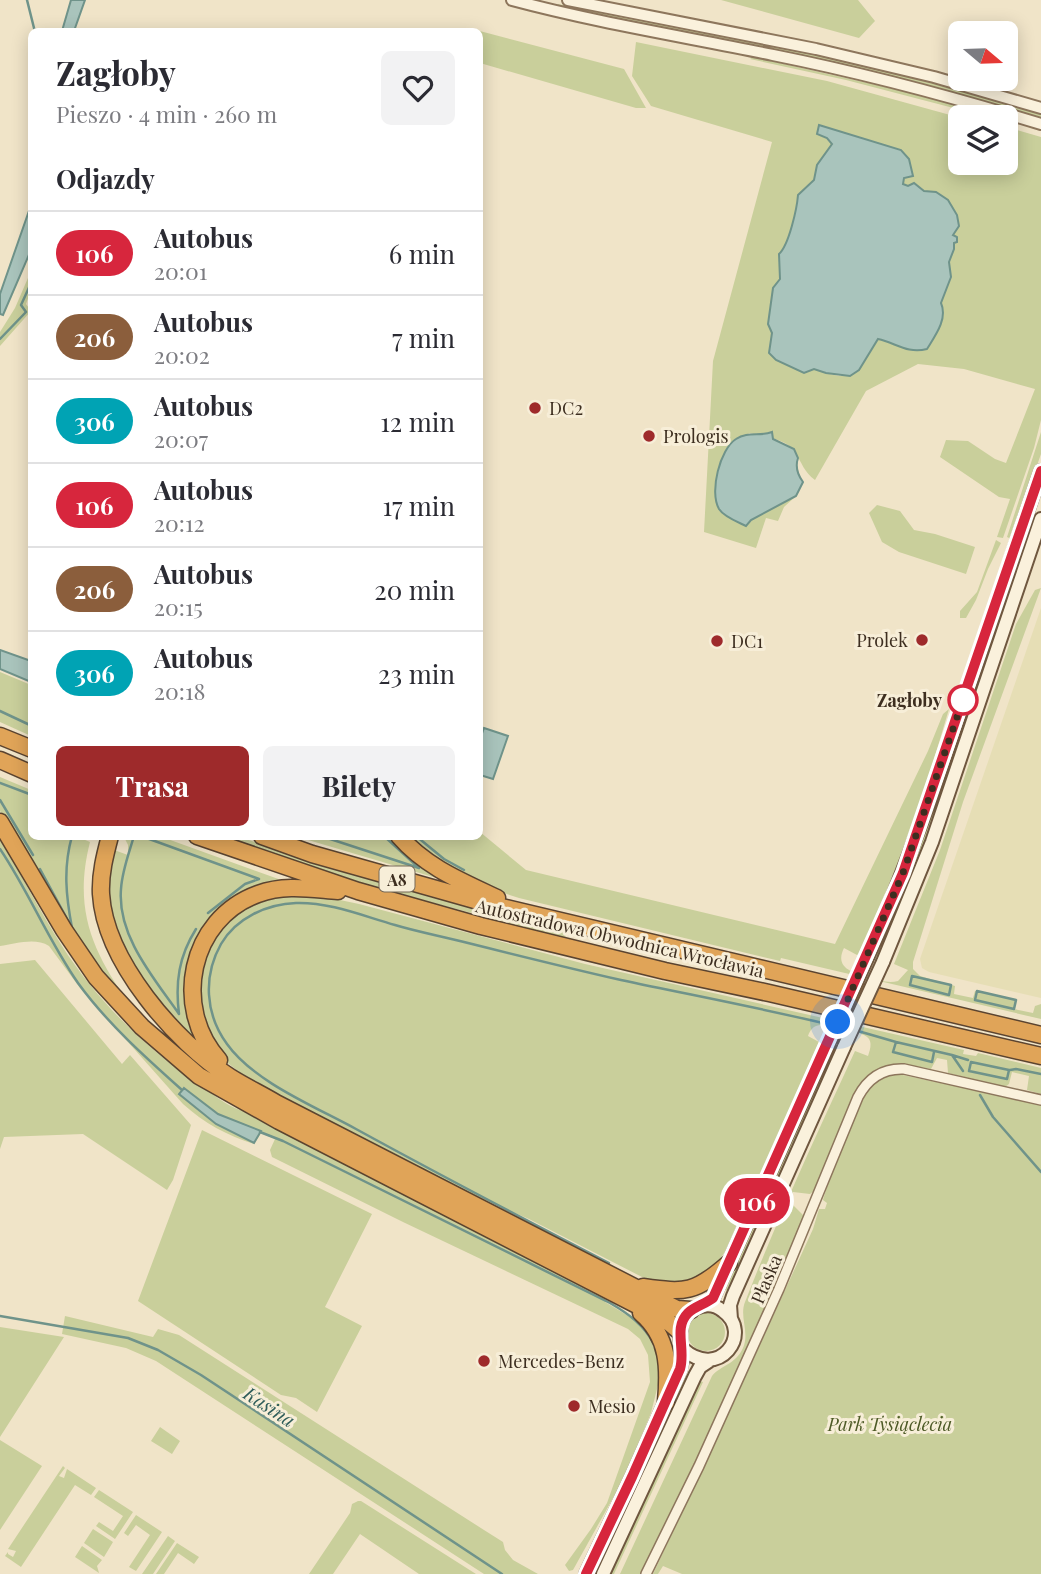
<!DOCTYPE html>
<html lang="pl">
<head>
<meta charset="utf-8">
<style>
  :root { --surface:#fff; --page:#f2f2f3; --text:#2b2b33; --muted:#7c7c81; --line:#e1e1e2; --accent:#9e2a2b }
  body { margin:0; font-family:"Playfair Display",serif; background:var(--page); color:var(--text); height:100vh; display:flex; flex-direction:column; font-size:26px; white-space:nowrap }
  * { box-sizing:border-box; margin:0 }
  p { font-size:23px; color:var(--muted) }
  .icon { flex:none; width:38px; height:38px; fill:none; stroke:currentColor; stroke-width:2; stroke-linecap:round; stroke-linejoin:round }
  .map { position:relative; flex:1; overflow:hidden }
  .panel { position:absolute; left:28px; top:28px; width:455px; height:812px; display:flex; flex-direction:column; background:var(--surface); border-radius:10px; box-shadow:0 4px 18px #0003 }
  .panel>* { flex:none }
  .badge { padding:0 14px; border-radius:23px; font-size:24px; line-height:46px }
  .needle { width:46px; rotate:109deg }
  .fabs { position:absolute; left:948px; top:21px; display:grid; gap:14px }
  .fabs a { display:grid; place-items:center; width:70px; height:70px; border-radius:10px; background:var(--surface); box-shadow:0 4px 18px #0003; font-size:35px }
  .you { position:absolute; width:35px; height:35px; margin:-18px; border:5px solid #fff; border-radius:50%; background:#1a73e8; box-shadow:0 0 0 10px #1a73e833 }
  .map>.badge { position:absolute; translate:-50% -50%; box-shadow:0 0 0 4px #fff }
  h2 { padding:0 28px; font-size:26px; line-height:63px }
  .round { display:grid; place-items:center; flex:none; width:74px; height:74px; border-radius:10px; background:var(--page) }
  .summary { display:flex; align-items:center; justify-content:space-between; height:119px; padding:0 28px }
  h1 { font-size:33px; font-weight:700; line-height:52px }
  .button { display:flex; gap:14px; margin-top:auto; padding:14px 28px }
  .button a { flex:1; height:80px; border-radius:10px; background:var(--accent); color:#fff; font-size:28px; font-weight:700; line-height:80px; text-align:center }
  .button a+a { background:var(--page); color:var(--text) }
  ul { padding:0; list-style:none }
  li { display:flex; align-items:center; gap:21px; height:84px; padding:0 28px; border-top:2px solid var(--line) }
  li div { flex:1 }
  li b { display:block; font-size:26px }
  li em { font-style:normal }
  li .badge { min-width:77px; font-weight:700; text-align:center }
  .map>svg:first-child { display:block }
</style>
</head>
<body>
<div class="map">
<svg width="1041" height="1574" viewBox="0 0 1041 1574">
  <rect width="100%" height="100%" fill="#f0e4c8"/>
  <path fill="#e6deb5" d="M1041,608V998L929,972L922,968L920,959Z"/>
  <path fill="#c9cf9b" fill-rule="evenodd" d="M721,0H858L875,21L859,38Z
    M558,4C633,20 708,32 783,48C870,66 956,88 1041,114V118C956,92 870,70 783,51C708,35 632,23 557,6Z
    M476,30L624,69L646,108H636L480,63V32Z
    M636,42L827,81L961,118V163H1006V127L1041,137V420L1034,448L1003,538L997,537L1010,499L999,497L940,457L946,440L968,441L995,459L1006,463L1035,389L964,369L918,364L866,391L815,480C804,472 802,463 795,452C787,439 763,436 749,433L715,495C729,541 768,510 796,496L784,507L778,521L766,518L756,548L704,532L713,361L772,142L651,106L632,76ZM819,125L901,150L912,176L904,178L903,184L908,186L915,183L924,191L936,192L948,200L959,226L954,232L949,262L951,277L946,287L927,349C907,354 896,344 878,338C868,347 867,363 857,371C838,389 789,354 772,343L780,279V254C789,245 797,209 798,195L814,180L817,165L833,144Z
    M753,57L903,91L1000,117H988L846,80L750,59Z
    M31,271V290L26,304L31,311L0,346V332L15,308Z
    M1041,432V454L1011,539L1007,537Z
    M877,505L900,511L914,530L935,534L975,547L966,574L899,552L882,542L869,513Z
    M996,540L1001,543L988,569L976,600L966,618H960V611L977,592Z
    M1019,552L1023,554L926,841L879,956L874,955Z
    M1041,588L963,802L913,962V969L920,976L955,986L954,994L973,998L975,991H977L1016,1000L1014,1009L1033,1013L1035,1006L1041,1004V1019L781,958L780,961L519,898L491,889L455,873L407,837L480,836V832L526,870L835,944L928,751L943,714L949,709L926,786L898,863L860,953L857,955L844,948C834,968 853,973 869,977C879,980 888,984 898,981L908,970L894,964L940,850L1016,624L1035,590Z
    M0,672L31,685V736L0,722Z
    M0,777L31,790L32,836L78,837L90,842C73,909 92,952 131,1006L98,972L0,811Z
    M124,837H162L284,881L202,932L197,1044C158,1006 119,959 107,904C104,888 109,866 114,850L128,855V845Z
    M216,837H239L391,884L567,931L565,938L374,887Z
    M298,837H391L440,879Z
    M0,840C22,875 40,912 62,946C98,1002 147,1049 201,1086C213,1094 233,1111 247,1111L607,1296L605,1302L630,1317L647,1331L660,1363V1377L651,1413L623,1480L573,1570L569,1571L565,1565L591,1529L607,1503L650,1382L648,1355L640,1339L628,1329L403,1222L272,1157L270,1150L275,1139L261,1133L254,1144C228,1136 204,1123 183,1104L80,988L49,946C35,937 15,944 0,946Z
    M273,895L321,896L359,904L585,964L964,1050L963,1054L976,1056L978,1053L1041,1068V1094L1027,1090L1029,1076L1012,1072L1009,1084L1005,1087L948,1073L947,1060L937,1058L931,1069C872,1057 863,1072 842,1124C833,1146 824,1168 815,1190L810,1194L793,1192L789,1201L804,1216C755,1337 703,1460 640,1574H620L712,1376C721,1365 735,1365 743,1348C750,1332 739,1317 745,1302C778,1217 817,1134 855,1051L868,1056C870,1050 872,1044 869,1039C865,1032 828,1023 820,1025C813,1026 810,1030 808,1036L819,1042L729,1246C722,1257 707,1278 693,1283C680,1287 654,1281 642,1277L529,1219L450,1185L362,1140L248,1079L229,1064L220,1055L200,1014L201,966L216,933L238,911Z
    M35,960L122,1064L130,1055L191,1125L173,1180L167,1190L83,1134L4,1137L0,1149V964Z
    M832,1049L837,1050L728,1291L723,1289Z
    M898,1074L1041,1104V1574H682L663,1566L658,1574H653L731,1408L813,1229L819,1209H825L827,1203L823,1200C832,1173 854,1102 873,1084C880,1078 889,1076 898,1074Z
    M202,1130L372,1214L325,1307L362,1326L317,1412L296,1398L281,1395L138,1301Z
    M687 1332a19 19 0 1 1 38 0a19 19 0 1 1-38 0Z
    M65,1316L153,1337L158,1329L179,1335L484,1530L503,1542L505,1550L513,1560L538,1574H484L156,1361L126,1348L62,1334Z
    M0,1327L64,1337L0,1437Z
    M685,1374L689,1376L597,1574H592Z
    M699,1381L703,1382L614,1574H610Z
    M160,1427L180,1441L172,1454L151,1441Z
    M0,1440L42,1466L0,1530Z
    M63,1466L65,1468L59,1476L64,1478L67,1469L96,1488L91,1495L75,1485L21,1567L5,1556L8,1552V1554L13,1557L16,1551L8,1549Z
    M99,1490L133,1512L115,1539L96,1526L99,1522L113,1531L123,1516L94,1497Z
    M358,1501H361L476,1574H419L360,1534L333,1574H309L350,1513L352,1504Z
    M136,1515L162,1532L136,1571L129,1567L150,1535L136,1525L128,1536L124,1533Z
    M93,1529L113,1542L104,1557L84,1543Z
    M168,1536L175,1541L153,1574H142Z
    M177,1543L199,1557L194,1564L178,1553L164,1574H156Z
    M82,1546L102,1560L97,1566L99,1573L75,1557Z"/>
  <path fill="#a9c4bc" stroke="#6f938a" stroke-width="2" d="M71,0H85L74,31H62Z
    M819,125L901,150L909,159L913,176L904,178L903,184L908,186L914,183L924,191L936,192L948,200L957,215L959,226L953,235L957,237V242L954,243V249L949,262L951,277L941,303C948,319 935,336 927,349C907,354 896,343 878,339L859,370L850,376L826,373L814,369L804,373L776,360L769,353L772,333L768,324L773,288L780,279L779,254C789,245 797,208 798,195L814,180L817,165L832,144L827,138L817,134Z
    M31,205V250L3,315L0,314V294Z
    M772,432L773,439L794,449L798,458C795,467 797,474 803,482L796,496L751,520L746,526C738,522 724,517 719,509C709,492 720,449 736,439C748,431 760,437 772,432Z
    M0,650L31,661V682L0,669Z
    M484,728L508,736L493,779L480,775V739Z
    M184,1088L218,1114L261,1131L254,1143L216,1124L179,1094Z"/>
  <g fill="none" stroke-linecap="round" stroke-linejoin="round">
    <path stroke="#6f938a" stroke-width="2.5" d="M27,0L35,32
      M0,339L26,312L21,305L32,281
      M0,711L32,726
      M0,783L32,795
      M0,800L33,855
      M134,836C129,853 122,871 121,889C117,936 154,978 179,1014C175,982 179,956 196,929
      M141,836L259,879L245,884L208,913
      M321,836L419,868L384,836
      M416,836L444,859L464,870
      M0,849C29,892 48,940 78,983C107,1023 145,1057 182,1090
      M40,869L72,928C66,896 63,868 72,836
      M912,976L951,985L949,995L910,985Z
      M977,991L1016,1000L1014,1009L975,1000Z
      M858,1031L896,1042
      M934,1052L932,1062L893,1052L896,1042L952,1055
      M971,1062L1009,1070L1007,1079L969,1071Z
      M1010,1070L1016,1069L1041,1074
      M963,1071L952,1055L968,1060
      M980,1095L993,1117L1041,1172
      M260,1132L283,1141L610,1303C629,1314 644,1325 654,1344
      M609,1263C524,1219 440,1175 356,1129C316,1107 254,1082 227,1044C205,1014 203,976 221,944C236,918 267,904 296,903C330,902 363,916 395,925C418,932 441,936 464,942C516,955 568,968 621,980C691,995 761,1008 831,1025
      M0,1316L128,1338L158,1350L201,1375L502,1574"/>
    <g stroke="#8d765c" stroke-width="12">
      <path id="minor" d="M646,1574L699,1466L779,1289L858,1097C868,1078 883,1068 904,1069L1041,1100"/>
    </g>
    <g stroke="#8d765c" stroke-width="14">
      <path id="tertiary" d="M512,0C598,23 686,37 773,55C863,73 953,97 1041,124
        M568,0L816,49L934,77L1041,108"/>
    </g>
    <g stroke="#6f573f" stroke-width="16">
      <path id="secondary" d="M867,958C936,800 985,634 1041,471
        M883,962L932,842L1041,519
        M704,1305L713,1298L717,1289L828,1044
        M731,1319L730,1305L733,1296L844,1047
        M586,1574L632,1477L680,1369C686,1351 676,1335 682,1322C686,1313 693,1308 702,1306C710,1304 717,1306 723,1311C754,1333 719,1381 683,1349
        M603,1574L695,1376L700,1367L709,1361"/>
    </g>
    <g stroke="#5b4430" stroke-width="19">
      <path id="motorway" d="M0,736L32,749
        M0,760L32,774
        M0,822L64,930L96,977L142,1027L199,1076L279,1121L666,1320L679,1331
        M110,836C105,855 100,874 101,894C105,961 175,1042 230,1077C244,1086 261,1094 276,1103L677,1309L691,1310
        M197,836L358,891L481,926L665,971L769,993L1041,1056
        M262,836L312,854L489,904L1041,1035
        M399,836C426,867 461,881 497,898
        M219,1060C172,1008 189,919 258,894C285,884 311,889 338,891
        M643,1287C686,1293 695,1293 729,1263
        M641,1313C669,1337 669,1368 666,1402"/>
    </g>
    <use href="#minor" stroke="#faf1dc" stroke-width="9"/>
    <use href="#tertiary" stroke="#faf1dc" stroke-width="10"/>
    <use href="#secondary" stroke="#faf1dc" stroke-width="12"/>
    <use href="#motorway" stroke="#e0a458" stroke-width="16"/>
    <g stroke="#6f573f" stroke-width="16" stroke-linecap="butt">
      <path id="secondary-bridge" d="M828,1044L867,958
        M844,1047L883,962"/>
    </g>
    <use href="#secondary-bridge" stroke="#faf1dc" stroke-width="12"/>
  </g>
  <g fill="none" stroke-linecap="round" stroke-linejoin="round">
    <g stroke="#fff" stroke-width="16">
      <path id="line" d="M586,1574L632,1477L680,1369C686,1349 673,1328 688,1313C694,1307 705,1304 713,1298L903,873L1041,471"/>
    </g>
    <use href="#line" stroke="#d7263d" stroke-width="10"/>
    <path stroke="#3d2e20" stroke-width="7" stroke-dasharray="0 12.6" d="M838,1022L903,873L963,700"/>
  </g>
  <g fill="#9e2a2b" stroke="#f7eed8" stroke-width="2.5">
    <circle cx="535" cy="408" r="7"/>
    <circle cx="649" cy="436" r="7"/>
    <circle cx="922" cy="640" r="7"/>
    <circle cx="717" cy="641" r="7"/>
    <circle cx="484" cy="1361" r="7"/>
    <circle cx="574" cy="1406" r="7"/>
  </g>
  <circle fill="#fff" stroke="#d7263d" stroke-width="3.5" cx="963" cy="700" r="14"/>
  <g text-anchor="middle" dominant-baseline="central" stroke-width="6" stroke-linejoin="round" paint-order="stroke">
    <rect fill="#f7eed8" stroke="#756857" stroke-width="2" x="379.5" y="866.5" width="35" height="25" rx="5"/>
    <g font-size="16" font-weight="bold" fill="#3d2e20">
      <text x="397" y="879">A8</text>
    </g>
    <g font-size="18" fill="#3d2e20" stroke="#f7eed8" text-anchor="start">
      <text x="549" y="408">DC2</text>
      <text x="663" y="436">Prologis</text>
      <text x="908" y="640" text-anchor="end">Prolek</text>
      <text x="731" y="641">DC1</text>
      <text x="498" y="1361">Mercedes-Benz</text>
      <text x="588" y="1406">Mesio</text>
    </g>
    <g font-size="18" font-weight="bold" fill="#3d2e20" stroke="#f7eed8" text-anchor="end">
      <text x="942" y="700">Zagłoby</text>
    </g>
    <g font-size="18" fill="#3d2e20" stroke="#f7eed8">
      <text transform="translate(620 938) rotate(13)">Autostradowa Obwodnica Wrocławia</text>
      <text transform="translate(766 1279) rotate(-67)">Płaska</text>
    </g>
    <g font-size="18" font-style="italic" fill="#4d5a26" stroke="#f7eed8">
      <text x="890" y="1424">Park Tysiąclecia</text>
    </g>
    <g font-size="19" font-style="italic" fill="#2f5d5a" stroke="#f7eed8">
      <text transform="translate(270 1406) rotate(33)">Kasina</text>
    </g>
  </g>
</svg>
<div class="fabs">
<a><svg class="needle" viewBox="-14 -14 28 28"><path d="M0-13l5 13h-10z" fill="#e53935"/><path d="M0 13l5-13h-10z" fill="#7c7c81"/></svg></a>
<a><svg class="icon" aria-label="layers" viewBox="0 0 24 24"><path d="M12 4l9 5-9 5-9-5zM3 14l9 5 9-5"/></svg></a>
</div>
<div class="you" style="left:838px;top:1022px"></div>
<b class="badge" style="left:757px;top:1201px;background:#d7263d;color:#fff">106</b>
<section class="panel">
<div class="summary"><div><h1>Zagłoby</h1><p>Pieszo · 4 min · 260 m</p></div><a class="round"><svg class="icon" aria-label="heart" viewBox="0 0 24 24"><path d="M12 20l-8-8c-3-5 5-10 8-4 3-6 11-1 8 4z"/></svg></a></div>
<h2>Odjazdy</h2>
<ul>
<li><span class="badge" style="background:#d7263d;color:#fff">106</span><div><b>Autobus</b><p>20:01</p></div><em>6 min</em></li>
<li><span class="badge" style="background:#8b5e3c;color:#fff">206</span><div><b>Autobus</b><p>20:02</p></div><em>7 min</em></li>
<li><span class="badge" style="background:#00a3b4;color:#fff">306</span><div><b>Autobus</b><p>20:07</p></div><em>12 min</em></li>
<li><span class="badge" style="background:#d7263d;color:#fff">106</span><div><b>Autobus</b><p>20:12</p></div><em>17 min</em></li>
<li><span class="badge" style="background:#8b5e3c;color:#fff">206</span><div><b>Autobus</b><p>20:15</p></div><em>20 min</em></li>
<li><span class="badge" style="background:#00a3b4;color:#fff">306</span><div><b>Autobus</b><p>20:18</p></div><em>23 min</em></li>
</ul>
<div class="button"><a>Trasa</a><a>Bilety</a></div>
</section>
</div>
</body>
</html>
